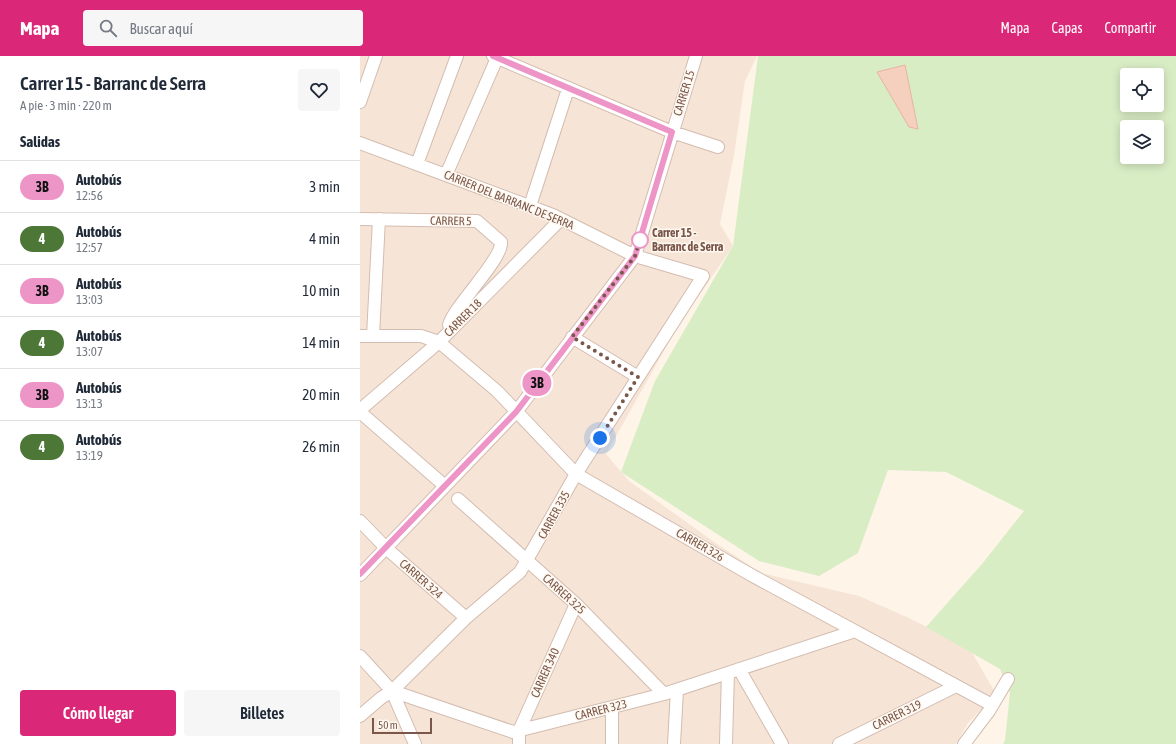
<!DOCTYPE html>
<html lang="es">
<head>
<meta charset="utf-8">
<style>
  :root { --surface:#fff; --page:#f6f6f7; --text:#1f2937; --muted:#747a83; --line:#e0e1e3; --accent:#db2777 }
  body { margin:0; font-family:"Asap Condensed",sans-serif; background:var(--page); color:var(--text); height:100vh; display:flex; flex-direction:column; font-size:15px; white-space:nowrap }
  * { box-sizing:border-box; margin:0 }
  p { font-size:13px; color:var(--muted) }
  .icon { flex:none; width:22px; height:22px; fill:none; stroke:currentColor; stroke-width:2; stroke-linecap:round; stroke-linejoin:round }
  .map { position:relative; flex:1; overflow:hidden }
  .details { display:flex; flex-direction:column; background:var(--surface); width:360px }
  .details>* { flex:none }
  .badge { padding:0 8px; border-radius:13px; font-size:14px; line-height:26px }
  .tools { position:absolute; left:760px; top:12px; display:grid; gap:8px }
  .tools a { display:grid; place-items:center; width:44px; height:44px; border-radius:4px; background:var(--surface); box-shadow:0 2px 10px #0003; font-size:20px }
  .scale { position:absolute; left:12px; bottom:10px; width:60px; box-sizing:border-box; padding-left:4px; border:2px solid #7a574a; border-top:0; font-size:11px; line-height:14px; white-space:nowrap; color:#7a574a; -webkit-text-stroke:3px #fff8f0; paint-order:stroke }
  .you { position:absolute; width:20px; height:20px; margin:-10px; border:3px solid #fff; border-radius:50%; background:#1a73e8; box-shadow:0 0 0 6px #1a73e833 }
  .map>.badge { position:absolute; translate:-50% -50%; box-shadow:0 0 0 2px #fff }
  h2 { padding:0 20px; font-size:15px; line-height:36px }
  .round { display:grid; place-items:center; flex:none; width:42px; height:42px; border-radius:4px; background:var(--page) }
  .headline { display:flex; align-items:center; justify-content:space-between; height:68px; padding:0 20px }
  h1 { font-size:19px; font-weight:600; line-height:30px }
  .primary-button { display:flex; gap:8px; margin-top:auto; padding:8px 20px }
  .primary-button a { flex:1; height:46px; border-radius:4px; background:var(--accent); color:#fff; font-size:16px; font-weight:600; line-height:46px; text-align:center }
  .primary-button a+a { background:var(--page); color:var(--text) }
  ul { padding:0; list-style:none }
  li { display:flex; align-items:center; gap:12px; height:52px; padding:0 20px; border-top:1px solid var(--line) }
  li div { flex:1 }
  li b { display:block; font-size:15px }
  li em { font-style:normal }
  li .badge { min-width:44px; font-weight:700; text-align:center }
  header { display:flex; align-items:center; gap:24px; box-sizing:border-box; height:56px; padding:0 20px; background:var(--accent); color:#fff }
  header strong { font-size:19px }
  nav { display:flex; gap:22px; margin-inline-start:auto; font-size:14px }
  .search { width:280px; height:36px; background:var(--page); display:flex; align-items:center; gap:10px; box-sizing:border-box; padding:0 14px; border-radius:4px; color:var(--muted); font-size:15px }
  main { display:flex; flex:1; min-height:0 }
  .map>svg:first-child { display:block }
</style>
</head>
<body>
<header>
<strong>Mapa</strong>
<div class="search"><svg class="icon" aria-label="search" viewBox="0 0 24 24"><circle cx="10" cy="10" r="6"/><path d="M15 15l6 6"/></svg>Buscar aquí</div>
<nav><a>Mapa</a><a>Capas</a><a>Compartir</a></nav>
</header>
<main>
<section class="details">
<div class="headline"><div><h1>Carrer 15 - Barranc de Serra</h1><p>A pie · 3 min · 220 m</p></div><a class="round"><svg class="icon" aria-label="heart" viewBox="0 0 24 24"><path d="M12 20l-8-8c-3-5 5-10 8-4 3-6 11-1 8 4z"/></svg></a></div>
<h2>Salidas</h2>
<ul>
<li><span class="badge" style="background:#ee95c8;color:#111">3B</span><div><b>Autobús</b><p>12:56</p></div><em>3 min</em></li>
<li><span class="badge" style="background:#4c7737;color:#fff">4</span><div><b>Autobús</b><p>12:57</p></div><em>4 min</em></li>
<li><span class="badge" style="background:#ee95c8;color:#111">3B</span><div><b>Autobús</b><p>13:03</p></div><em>10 min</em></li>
<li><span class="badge" style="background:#4c7737;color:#fff">4</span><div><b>Autobús</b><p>13:07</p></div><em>14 min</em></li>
<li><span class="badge" style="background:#ee95c8;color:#111">3B</span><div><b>Autobús</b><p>13:13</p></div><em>20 min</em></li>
<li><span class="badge" style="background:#4c7737;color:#fff">4</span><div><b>Autobús</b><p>13:19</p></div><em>26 min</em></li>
</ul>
<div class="primary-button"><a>Cómo llegar</a><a>Billetes</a></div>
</section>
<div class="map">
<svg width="816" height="688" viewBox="0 0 816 688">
  <rect width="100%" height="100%" fill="#fef4e8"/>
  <path fill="#f6e5d6" d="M0,0H397L385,25L374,99L360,168L373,190L318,270L246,398L269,425L357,488L401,517L499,540L549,562L610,593L636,638L608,667L596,688H0Z"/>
  <path fill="#d9edc5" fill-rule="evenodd" d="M398,0H816V688H643L645,684L650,637L640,613L566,571L622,508L664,455L586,416L528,414L498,497L459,520L399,505L261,416L295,325L373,190ZM767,19H797V49H767ZM767,71H797V101H767Z"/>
  <path fill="#f5d0be" stroke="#e8b49e" d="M545,9L558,73L549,71L517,16Z"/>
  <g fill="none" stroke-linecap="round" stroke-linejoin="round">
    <g stroke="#d3bcb0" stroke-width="14">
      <path id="minor" d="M133,0L312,76L358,91
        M0,46L16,0
        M0,87L193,159L275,200L343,220L216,418L160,516L106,562L32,635L21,642L0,660
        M57,108L97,0
        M86,119L137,2
        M170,150L208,33
        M0,163L117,165L141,186C143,203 94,250 89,269
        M0,280H61L79,286L137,335L216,418L393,520L632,649
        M13,280L19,163
        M212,281L278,321
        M0,354L79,286L201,163
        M0,356L85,430
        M98,443L216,548L304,638
        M0,465L26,492L106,562
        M0,519L156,356L275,200L336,0
        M0,600L32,635L153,676L304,638L495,575
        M379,613L422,688
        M32,635L55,688
        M252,651V688
        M159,688V675L216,548
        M314,688L317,634
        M366,688L368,617
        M479,688L596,630
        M604,688L629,655L648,623"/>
    </g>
    <use href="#minor" stroke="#fff" stroke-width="12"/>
  </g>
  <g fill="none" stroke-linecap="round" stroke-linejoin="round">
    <g stroke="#fff" stroke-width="9">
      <path id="line" d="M0,518L156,356L275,200L312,76L133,0"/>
    </g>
    <use href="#line" stroke="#ee95c8" stroke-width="6"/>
    <path stroke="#7a574a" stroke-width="4" stroke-dasharray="0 7.2" d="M240,382L278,321L212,281L275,200L280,184"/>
  </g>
  <circle fill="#fff" stroke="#ee95c8" stroke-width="2" cx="280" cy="184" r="8"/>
  <g text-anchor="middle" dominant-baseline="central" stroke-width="3" stroke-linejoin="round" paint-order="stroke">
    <g font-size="12" fill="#7a574a" stroke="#fff8f0">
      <text transform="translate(324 37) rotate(-73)">CARRER 15</text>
      <text transform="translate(149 144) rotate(22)">CARRER DEL BARRANC DE SERRA</text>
      <text transform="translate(91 165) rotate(1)">CARRER 5</text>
      <text transform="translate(103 262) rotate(-45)">CARRER 18</text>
      <text transform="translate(194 459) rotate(-61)">CARRER 335</text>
      <text transform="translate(340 489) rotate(30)">CARRER 326</text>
      <text transform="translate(61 523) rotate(41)">CARRER 324</text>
      <text transform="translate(204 538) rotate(42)">CARRER 325</text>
      <text transform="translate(185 617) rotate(-66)">CARRER 340</text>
      <text transform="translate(241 654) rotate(-14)">CARRER 323</text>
      <text transform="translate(537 659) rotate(-26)">CARRER 319</text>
    </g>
    <g font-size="12" font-weight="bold" fill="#7a574a" stroke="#fff8f0" text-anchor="start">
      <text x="292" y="177">Carrer 15 -<tspan x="292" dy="14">Barranc de Serra</tspan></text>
    </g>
  </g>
</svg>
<div class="tools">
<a><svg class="icon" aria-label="locate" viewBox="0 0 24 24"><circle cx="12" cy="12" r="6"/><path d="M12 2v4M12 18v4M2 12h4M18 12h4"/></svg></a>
<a><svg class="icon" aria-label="layers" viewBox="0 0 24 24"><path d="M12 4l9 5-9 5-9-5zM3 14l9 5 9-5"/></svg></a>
</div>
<div class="scale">50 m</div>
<div class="you" style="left:240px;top:382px"></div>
<b class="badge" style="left:177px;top:327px;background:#ee95c8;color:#111">3B</b>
</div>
</main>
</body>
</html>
